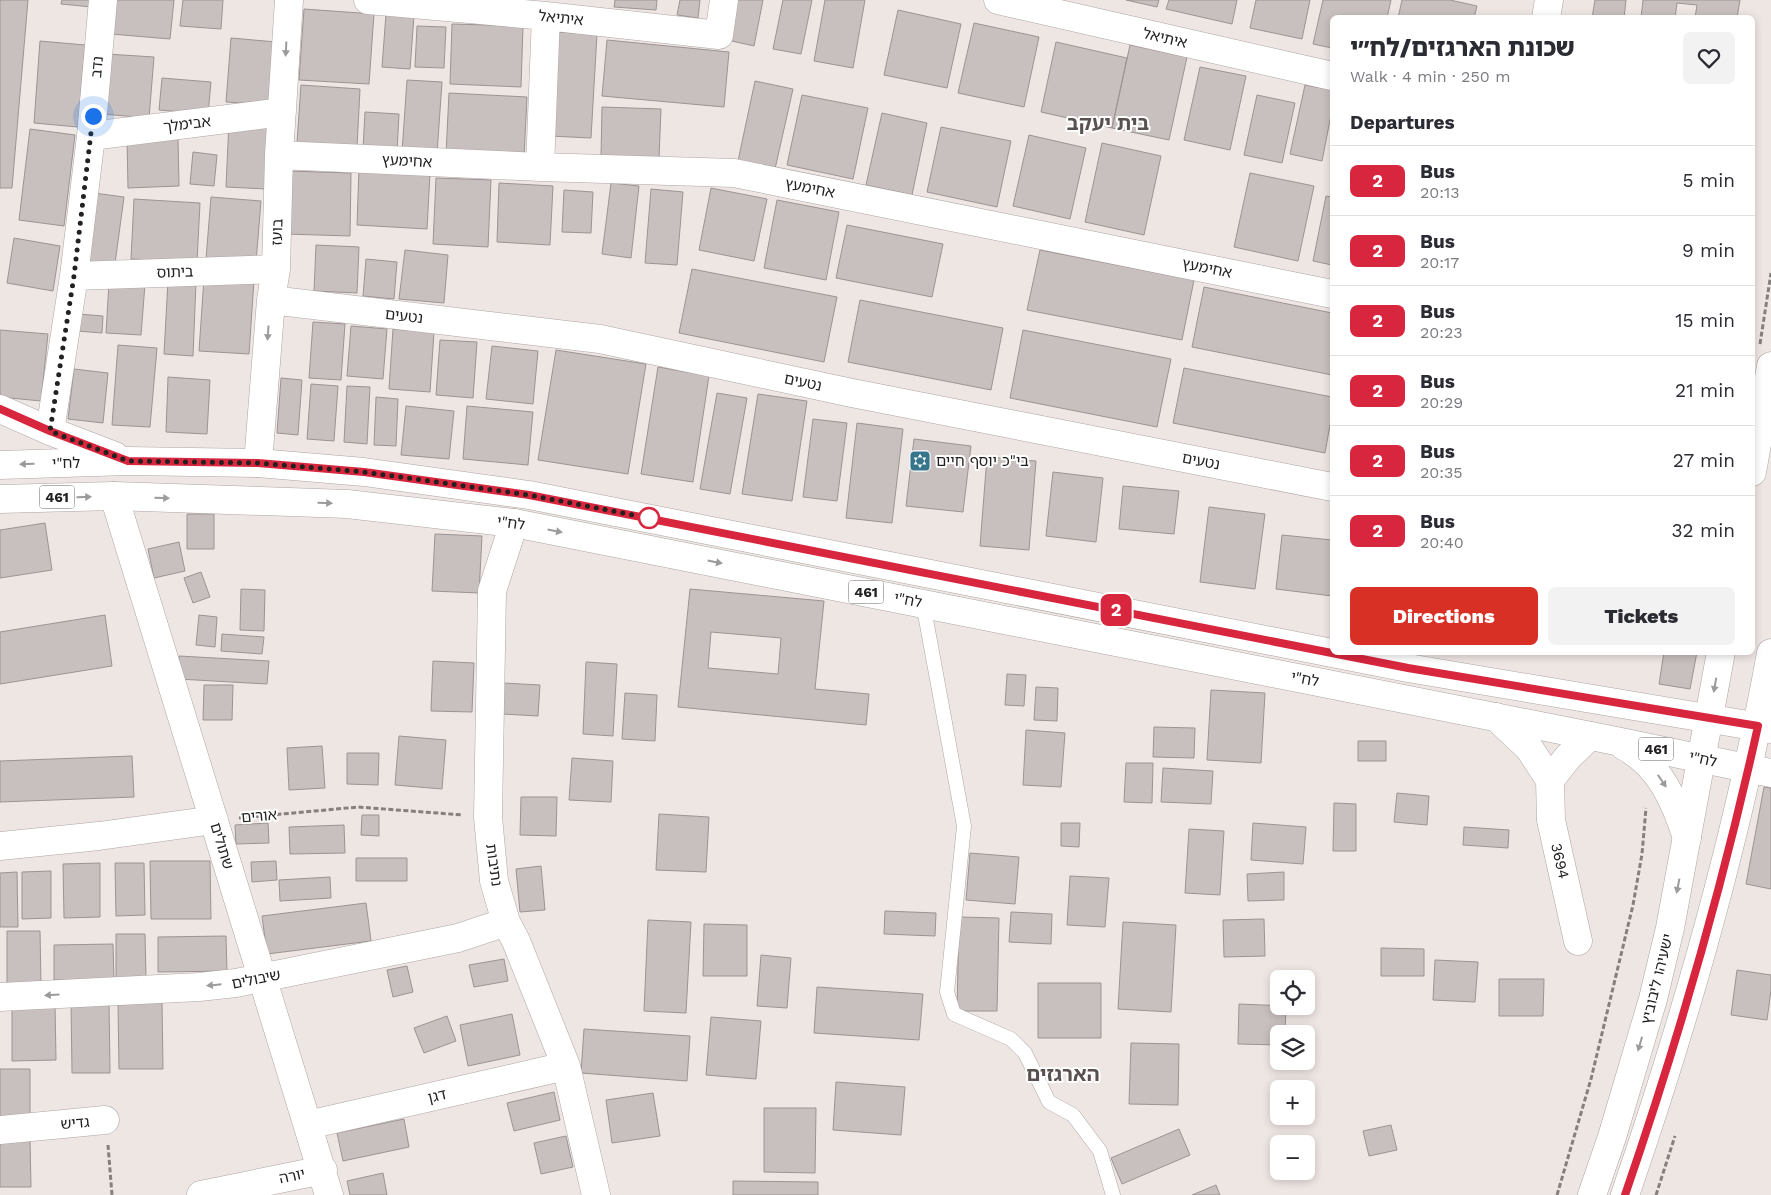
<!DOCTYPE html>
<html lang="en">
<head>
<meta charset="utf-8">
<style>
  :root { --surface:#fff; --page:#f2f2f3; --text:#2b2b33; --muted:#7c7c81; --line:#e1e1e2; --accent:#d93025 }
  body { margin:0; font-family:"Work Sans","Noto Sans Hebrew",sans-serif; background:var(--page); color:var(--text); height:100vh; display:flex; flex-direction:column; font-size:19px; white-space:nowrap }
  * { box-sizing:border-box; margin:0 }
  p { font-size:16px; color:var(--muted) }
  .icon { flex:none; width:28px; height:28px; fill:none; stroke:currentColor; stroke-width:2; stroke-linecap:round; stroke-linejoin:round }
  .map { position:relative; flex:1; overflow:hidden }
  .side { position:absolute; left:1330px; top:15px; width:425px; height:640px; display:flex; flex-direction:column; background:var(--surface); border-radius:8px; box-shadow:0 2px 8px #0003 }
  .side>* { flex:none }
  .badge { padding:0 10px; border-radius:8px; font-size:18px; line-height:32px }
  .fabs { position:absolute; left:1270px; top:970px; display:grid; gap:10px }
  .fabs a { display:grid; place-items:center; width:45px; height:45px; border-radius:8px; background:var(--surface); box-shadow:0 2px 8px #0003; font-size:25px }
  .you { position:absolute; width:25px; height:25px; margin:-12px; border:4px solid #fff; border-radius:50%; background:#1a73e8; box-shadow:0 0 0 8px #1a73e833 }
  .map>.badge { position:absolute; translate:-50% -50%; box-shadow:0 0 0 2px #fff }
  h2 { padding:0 20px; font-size:19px; line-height:45px }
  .round { display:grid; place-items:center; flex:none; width:52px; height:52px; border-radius:8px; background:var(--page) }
  .summary { display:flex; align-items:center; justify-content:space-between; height:85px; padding:0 20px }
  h1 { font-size:24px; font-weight:800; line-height:38px }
  .button { display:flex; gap:10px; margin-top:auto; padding:10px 20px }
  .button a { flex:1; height:58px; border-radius:8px; background:var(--accent); color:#fff; font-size:20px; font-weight:800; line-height:58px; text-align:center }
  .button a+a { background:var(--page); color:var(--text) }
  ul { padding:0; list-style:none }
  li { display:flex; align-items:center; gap:15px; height:70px; padding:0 20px; border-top:1px solid var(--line) }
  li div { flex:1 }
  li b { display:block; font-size:19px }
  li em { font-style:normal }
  li .badge { min-width:55px; font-weight:700; text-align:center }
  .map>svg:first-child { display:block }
</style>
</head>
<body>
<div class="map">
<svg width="1771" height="1195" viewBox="0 0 1771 1195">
  <rect width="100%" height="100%" fill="#eee6e3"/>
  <path fill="#c8c0be" stroke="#9c9492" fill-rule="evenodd" d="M0,0H28L12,188H0Z
    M62,0H93L92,7L61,4Z
    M114,0H174L170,39L111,34Z
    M183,0H223L221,29L180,26Z
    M615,0H657L656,10L614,7Z
    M680,0H700L698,18L677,15Z
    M731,0H763L754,46L723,39Z
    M783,0H812L801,54L773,49Z
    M825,0H865L853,68L814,61Z
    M1126,0H1159L1157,7Z
    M1169,0H1237L1232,24L1166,9Z
    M1256,0H1310L1302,39L1250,28Z
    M1323,0H1391L1387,18H1332V48L1313,44Z
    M1402,0H1450L1477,6L1474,18H1398Z
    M1595,0H1626L1624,18H1592Z
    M1643,0H1740L1737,18H1695L1697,5L1677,3L1675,18H1641Z
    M304,9L374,14L369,84L299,80Z
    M898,10L961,24L947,88L884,75Z
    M386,14L414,16L410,69L382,67Z
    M974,23L1039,37L1024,107L958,93Z
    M452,24L523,26L521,87L450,84Z
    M417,26L446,27L444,68L415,67Z
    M556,32L597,34L591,138L550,136Z
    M231,38L276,42L271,105L226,102Z
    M607,40L729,52L724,107L602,96Z
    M40,41L85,45L78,127L34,123Z
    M1056,42L1127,58L1112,128L1041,112Z
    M1130,45L1187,57L1169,140L1112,128Z
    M107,54L154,57L149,118L102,114Z
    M1200,67L1246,76L1230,150L1184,140Z
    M162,78L211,82L208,114L159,110Z
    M407,80L442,82L437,154L402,152Z
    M755,81L793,89L775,169L738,161Z
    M301,85L360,89L357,147L297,143Z
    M1305,85L1332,90V110L1322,161L1290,154Z
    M449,93L527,97L524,157L446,154Z
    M802,95L868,108L853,179L787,165Z
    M1257,95L1295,103L1282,163L1244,155Z
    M602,107L661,109L659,158L601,156Z
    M365,112L399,114L397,151L363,149Z
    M882,113L927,123L912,195L866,185Z
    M229,121L269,123L266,189L226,187Z
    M941,127L1011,141L997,207L927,192Z
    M30,129L75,135L64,226L19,220Z
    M1029,135L1086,148L1070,219L1013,206Z
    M178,138L179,186L128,188L127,139Z
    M1102,143L1161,156L1144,235L1085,222Z
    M193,152L217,155L214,186L190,184Z
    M359,169L430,173L427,229L357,225Z
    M287,171L351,173L350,236L286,234Z
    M1250,173L1314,186L1298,261L1234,247Z
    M436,178L491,180L488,247L433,244Z
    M499,183L553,186L550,245L497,242Z
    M611,183L639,186L631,258L602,254Z
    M711,188L767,199L754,261L699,250Z
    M651,189L683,192L677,265L645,263Z
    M564,190L593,192L591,233L562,232Z
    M94,193L124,197L114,271L84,267Z
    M1326,196L1332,197V265L1313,261Z
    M211,197L261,201L256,263L206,259Z
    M134,199L200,203L197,262L131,259Z
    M777,200L839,212L826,280L764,268Z
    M847,225L943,244L932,297L836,278Z
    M14,238L60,246L53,291L7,283Z
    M316,245L359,247L357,293L314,291Z
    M405,250L448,255L444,303L399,299Z
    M1040,250L1194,280L1182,340L1027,310Z
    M366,259L397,262L394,299L363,296Z
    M692,269L837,297L824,362L679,333Z
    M204,278L254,280L249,354L199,351Z
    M168,280L196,282L193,356L164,354Z
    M109,282L145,284L141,335L106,333Z
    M1204,287L1332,313V375L1192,347Z
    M860,300L1003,328L991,390L848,362Z
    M78,314L103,316L102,333L77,331Z
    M313,322L345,324L341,380L309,378Z
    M351,326L387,329L383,379L347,376Z
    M393,329L434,332L430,392L389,389Z
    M0,330L48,334L41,401L0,397Z
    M1023,330L1171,359L1157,427L1010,398Z
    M440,340L477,342L473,398L436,395Z
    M118,345L157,348L150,427L112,425Z
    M492,346L538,351L533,404L486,399Z
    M556,350L646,364L628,474L538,460Z
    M658,367L709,376L693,482L641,474Z
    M1184,368L1332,397V414L1325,453L1173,423Z
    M74,369L108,373L103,423L68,419Z
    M168,377L210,380L207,434L166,432Z
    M281,378L302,380L298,435L277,433Z
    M311,384L338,386L334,441L307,439Z
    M347,386L370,387L367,444L344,442Z
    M717,393L747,398L730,494L700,489Z
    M758,394L807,401L792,501L742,494Z
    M376,397L398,399L396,446L374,445Z
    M406,406L454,411L449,459L401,455Z
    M467,406L533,412L528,465L463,459Z
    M813,419L847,423L837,501L803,497Z
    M857,423L903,429L892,523L846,518Z
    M914,439L971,446L963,512L906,506Z
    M987,457L1036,461L1029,550L980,546Z
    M1053,472L1103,478L1096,542L1046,536Z
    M1123,486L1179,491L1174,534L1119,529Z
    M1209,507L1265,514L1255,589L1200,582Z
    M187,514H214V549H187Z
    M45,523L52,570L0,578V530Z
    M435,534L482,536L479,593L432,591Z
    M1282,535L1332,540V596L1276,589Z
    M179,542L185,571L154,578L148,549Z
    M201,572L210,597L193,603L184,578Z
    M241,589L265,590L264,631L240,630Z
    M690,589L824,601L815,689L869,694L866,725L678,707ZM711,632L781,638L778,674L708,668Z
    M105,615L112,666L0,684V632Z
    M199,615L217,617L215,647L196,645Z
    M222,634L264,637L262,654L221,651Z
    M1664,652H1697L1690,689L1659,684Z
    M179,656L269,661L267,684L178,679Z
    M433,661L474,663L472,712L431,711Z
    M586,662L617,664L613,736L583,734Z
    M1007,674L1026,675L1024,706L1005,705Z
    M503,683L540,685L538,716L502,714Z
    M204,685H233L232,720H203Z
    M1036,687L1058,688L1057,721L1034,720Z
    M1211,690L1265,693L1261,763L1207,760Z
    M625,693L657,695L655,741L622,739Z
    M1154,727L1195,728L1194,758L1153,757Z
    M1026,730L1065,733L1061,787L1023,785Z
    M399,736L446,740L442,789L395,785Z
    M1358,741H1386V761H1358Z
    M322,746L325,788L289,790L287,748Z
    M347,753H379L378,785L347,784Z
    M132,756L134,797L0,802V761Z
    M572,758L613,761L611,802L569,800Z
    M1126,763H1153L1152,803L1124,802Z
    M1163,768L1213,771L1211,804L1161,802Z
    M1764,787L1771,788V889L1746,884Z
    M1397,793L1429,796L1427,825L1394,822Z
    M521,797H557L556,836L520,835Z
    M1334,803L1356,804V851H1333Z
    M659,814L709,817L706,872L656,870Z
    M362,815H379V836L361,835Z
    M268,823L269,843L236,844L235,825Z
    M1061,823H1080L1079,847L1061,846Z
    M1253,823L1306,827L1303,864L1251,860Z
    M344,825L345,853L290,854L289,827Z
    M1464,827L1509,830L1508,848L1463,845Z
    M1189,829L1224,831L1220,895L1185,893Z
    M970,853L1019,857L1015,904L966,900Z
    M356,858H407V881H356Z
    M150,861H210L211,919H151Z
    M276,861L277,880L252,882L251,862Z
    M100,863V917L64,918L63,864Z
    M115,863H144L145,915L116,916Z
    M541,866L545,910L520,912L516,869Z
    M51,871V918L22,919V872Z
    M17,872L18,927H0V873Z
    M1284,872V900L1248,901L1247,874Z
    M1070,876L1109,878L1105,927L1067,925Z
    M330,877L331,898L280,901L279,880Z
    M366,903L371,941L267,954L262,916Z
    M885,911L936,913L935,936L884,934Z
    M1011,912L1052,914L1051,944L1009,942Z
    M959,917L999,918L997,1011H957Z
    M1264,919L1265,956L1224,957L1223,920Z
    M648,920L691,922L686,1013L644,1011Z
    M1123,922L1176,925L1171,1012L1118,1009Z
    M704,924L747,925V976H703Z
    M7,931H40L41,985H7Z
    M116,934H145L146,978H116Z
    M226,936L227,971L158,972V937Z
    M113,944L114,979L54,980V945Z
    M1381,948L1424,949V976H1381Z
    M761,955L791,958L787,1008L757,1006Z
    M504,959L508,981L474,987L469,965Z
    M1435,960L1478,962L1475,1002L1433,1000Z
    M407,966L413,992L393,997L387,970Z
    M1737,970L1771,975V990L1767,1020L1731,1015Z
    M1499,979H1544L1543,1016H1499Z
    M1038,983H1101V1038H1038Z
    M817,987L923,994L919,1040L814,1033Z
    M71,1001H109L110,1073H72Z
    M162,1002L163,1069H119L118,1003Z
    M12,1004H55L56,1060L12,1061Z
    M1239,1004L1286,1006L1285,1034H1279V1045L1238,1044Z
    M512,1014L520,1055L468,1066L460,1025Z
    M447,1016L456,1041L424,1053L414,1028Z
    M711,1017L761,1021L756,1079L706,1075Z
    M584,1029L690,1036L687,1081L581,1073Z
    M1131,1043L1179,1044L1178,1105L1129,1104Z
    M0,1069H30V1121H0Z
    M836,1082L905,1087L901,1135L833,1130Z
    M554,1092L560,1120L514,1131L507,1103Z
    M653,1093L660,1136L612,1143L606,1100Z
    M764,1108H816L815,1173L764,1172Z
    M404,1119L409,1147L343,1161L337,1133Z
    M1391,1125L1397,1150L1369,1156L1363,1131Z
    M1179,1129L1190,1155L1122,1184L1111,1158Z
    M566,1136L573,1167L541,1174L534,1143Z
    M30,1139L31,1187H0V1140Z
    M383,1173L387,1195H350L347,1181Z
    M733,1181L818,1182V1195H733Z
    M1216,1185L1220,1195H1192Z"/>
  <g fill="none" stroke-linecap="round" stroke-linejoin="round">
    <g stroke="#ada5a3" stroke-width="15">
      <path id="service" d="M923,603L964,826L947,992L954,1014L1011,1039L1025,1053L1049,1102L1073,1115L1100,1151L1113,1195"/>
    </g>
    <g stroke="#ada5a3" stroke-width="29">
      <path id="minor" d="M368,0L546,16L719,35L724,0
        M998,0L1332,76
        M1546,18L1549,0
        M91,136L282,112
        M279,155L540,167L734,173L1332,294
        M540,167L546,16
        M74,276L276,269
        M271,300L600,339L852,393L1332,487
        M50,431L74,276L91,136L103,0
        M258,463L271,300L276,269L279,155L289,0
        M114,496L329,1195
        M514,523L492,591L488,817L494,881L506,922L516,941L566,1066L596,1195
        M1496,717L1529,748L1550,780L1551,820L1578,941
        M1550,780L1568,757L1590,736
        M0,846L99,836L214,820
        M0,997L199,987L236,983L458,938L506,922
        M308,1125L566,1066
        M0,1130L105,1120
        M201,1195L323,1170"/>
    </g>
    <g stroke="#ada5a3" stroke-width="29">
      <path id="tertiary" d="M1752,472L1771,366
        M1592,1195L1612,1137L1653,999L1670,928L1721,652
        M1625,1195C1686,1018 1738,837 1771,653"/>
    </g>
    <g stroke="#ada5a3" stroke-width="29">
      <path id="primary" d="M0,409L50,431L115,456
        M0,465L128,461L258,463L364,472L529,495L1408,668L1771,729
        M0,499L114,496L347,504L514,523L1611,740L1771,773
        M1624,746C1660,765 1675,801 1687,838"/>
    </g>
    <path stroke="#85807e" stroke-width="3" stroke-dasharray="5 2.5" stroke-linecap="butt" d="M1760,344L1771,273
      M239,818L358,807L463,815
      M108,1145L112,1195
      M1557,1195L1591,1079L1633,905L1642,854L1646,808
      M1656,1195L1675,1136"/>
    <use href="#service" stroke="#fff" stroke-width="14"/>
    <use href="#minor" stroke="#fff" stroke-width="28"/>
    <use href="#tertiary" stroke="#fff" stroke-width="28"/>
    <use href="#primary" stroke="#fff" stroke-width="28"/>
  </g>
  <defs><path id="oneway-solid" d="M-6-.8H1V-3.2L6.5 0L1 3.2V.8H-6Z" transform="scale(1.25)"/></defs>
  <g fill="#9c9b9b">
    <use href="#oneway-solid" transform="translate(286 49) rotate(93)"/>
    <use href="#oneway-solid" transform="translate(268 333) rotate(94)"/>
    <use href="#oneway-solid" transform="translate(27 464) rotate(178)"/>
    <use href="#oneway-solid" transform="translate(84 497) rotate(-1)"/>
    <use href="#oneway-solid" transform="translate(162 498) rotate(2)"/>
    <use href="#oneway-solid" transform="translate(325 503) rotate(2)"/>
    <use href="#oneway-solid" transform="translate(555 531) rotate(11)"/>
    <use href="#oneway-solid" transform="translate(715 562) rotate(11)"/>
    <use href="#oneway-solid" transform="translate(1715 685) rotate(100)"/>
    <use href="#oneway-solid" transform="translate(1662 781) rotate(56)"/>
    <use href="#oneway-solid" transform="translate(1678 886) rotate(101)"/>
    <use href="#oneway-solid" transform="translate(214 985) rotate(174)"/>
    <use href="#oneway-solid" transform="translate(52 995) rotate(177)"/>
    <use href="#oneway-solid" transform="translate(1640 1044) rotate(106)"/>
  </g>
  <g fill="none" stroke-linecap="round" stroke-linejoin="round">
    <g stroke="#fff" stroke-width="11">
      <path id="line" d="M0,409L50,431L128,461L258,463L364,472L529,495L1408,668L1758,726C1723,885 1678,1041 1625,1195"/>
    </g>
    <use href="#line" stroke="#d7263d" stroke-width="8"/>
    <path stroke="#232020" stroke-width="5" stroke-dasharray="0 9" d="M93,116L74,276L50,431L128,461L258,463L364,472L529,495L649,518"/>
  </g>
  <defs>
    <g id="synagogue-square" transform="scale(1.125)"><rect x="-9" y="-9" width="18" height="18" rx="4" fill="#36758a" stroke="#fff"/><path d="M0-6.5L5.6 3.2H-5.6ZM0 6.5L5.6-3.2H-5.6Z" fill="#fff"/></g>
  </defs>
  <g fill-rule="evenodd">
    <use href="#synagogue-square" x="920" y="461"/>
  </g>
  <circle fill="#fff" stroke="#d7263d" stroke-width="2.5" cx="649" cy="518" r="10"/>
  <g text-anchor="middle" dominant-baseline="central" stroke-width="4" stroke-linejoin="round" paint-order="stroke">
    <g fill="#fff" stroke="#656363" stroke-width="1">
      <rect x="39.5" y="485.5" width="35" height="23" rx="4"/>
      <rect x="848.5" y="580.5" width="35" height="23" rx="4"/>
      <rect x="1638.5" y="737.5" width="35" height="23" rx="4"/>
    </g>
    <g font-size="14" font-weight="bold" fill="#232020">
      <text x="57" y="497">461</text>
      <text x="866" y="592">461</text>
      <text x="1656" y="749">461</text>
    </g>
    <g font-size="15" fill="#232020" stroke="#fff">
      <text transform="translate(561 18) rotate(6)">איתיאל</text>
      <text transform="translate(1165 38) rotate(13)">איתיאל</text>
      <text transform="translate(97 67) rotate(-85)">נדב</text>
      <text transform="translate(187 124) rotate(-7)">אבימלך</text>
      <text transform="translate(407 161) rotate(3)">אחימעץ</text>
      <text transform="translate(810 188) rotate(11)">אחימעץ</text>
      <text transform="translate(277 232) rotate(-88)">בועז</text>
      <text transform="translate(1207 268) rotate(11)">אחימעץ</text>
      <text transform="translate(175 272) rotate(-2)">ביתוס</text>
      <text transform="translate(404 316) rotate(7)">נטעים</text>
      <text transform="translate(803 382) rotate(12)">נטעים</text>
      <text transform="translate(1201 461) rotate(11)">נטעים</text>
      <text transform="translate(66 463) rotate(-1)">לח"י</text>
      <text transform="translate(511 523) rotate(8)">לח"י</text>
      <text transform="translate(908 600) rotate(11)">לח"י</text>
      <text transform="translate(1305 679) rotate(11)">לח"י</text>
      <text transform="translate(1703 759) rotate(12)">לח"י</text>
      <text transform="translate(259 816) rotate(-5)">אורים</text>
      <text transform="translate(222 846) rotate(73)">שתולים</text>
      <text transform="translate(1560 861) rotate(77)">3694</text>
      <text transform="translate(494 865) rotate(82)">נתיבות</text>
      <text transform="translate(256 979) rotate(-11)">שיבולים</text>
      <text transform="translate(1657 979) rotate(-76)">ישעיהו ליבוביץ</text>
      <text transform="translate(437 1096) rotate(-13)">דגן</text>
      <text transform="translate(75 1123) rotate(-5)">גדיש</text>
      <text transform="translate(292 1176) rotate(-12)">יורה</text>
    </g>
    <g font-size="15" fill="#232020" stroke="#fff" text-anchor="start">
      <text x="936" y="461">בי"כ יוסף חיים</text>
    </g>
    <g font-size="20" font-weight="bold" fill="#58514f" stroke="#fff">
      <text x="1108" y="123">בית יעקב</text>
      <text x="1063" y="1074">הארגזים</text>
    </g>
  </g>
</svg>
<div class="fabs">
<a><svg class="icon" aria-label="locate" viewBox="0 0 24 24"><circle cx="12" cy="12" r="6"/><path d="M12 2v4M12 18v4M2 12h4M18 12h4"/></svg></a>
<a><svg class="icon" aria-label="layers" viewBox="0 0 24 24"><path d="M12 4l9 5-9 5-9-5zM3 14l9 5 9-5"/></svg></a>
<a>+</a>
<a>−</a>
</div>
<div class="you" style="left:93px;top:116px"></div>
<b class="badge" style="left:1116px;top:610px;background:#d7263d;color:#fff">2</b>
<section class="side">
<div class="summary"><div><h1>שכונת הארגזים/לח״י</h1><p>Walk · 4 min · 250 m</p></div><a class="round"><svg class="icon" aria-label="heart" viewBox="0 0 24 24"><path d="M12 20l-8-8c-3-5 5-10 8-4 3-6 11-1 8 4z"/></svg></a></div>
<h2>Departures</h2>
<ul>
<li><span class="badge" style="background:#d7263d;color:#fff">2</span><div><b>Bus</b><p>20:13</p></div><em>5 min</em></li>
<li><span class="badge" style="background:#d7263d;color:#fff">2</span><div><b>Bus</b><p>20:17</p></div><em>9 min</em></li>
<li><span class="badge" style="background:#d7263d;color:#fff">2</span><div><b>Bus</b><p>20:23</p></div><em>15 min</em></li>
<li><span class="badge" style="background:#d7263d;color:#fff">2</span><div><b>Bus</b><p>20:29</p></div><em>21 min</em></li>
<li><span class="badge" style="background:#d7263d;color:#fff">2</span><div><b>Bus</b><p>20:35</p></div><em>27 min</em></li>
<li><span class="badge" style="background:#d7263d;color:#fff">2</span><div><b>Bus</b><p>20:40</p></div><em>32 min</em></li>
</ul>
<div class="button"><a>Directions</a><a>Tickets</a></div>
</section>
</div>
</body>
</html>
